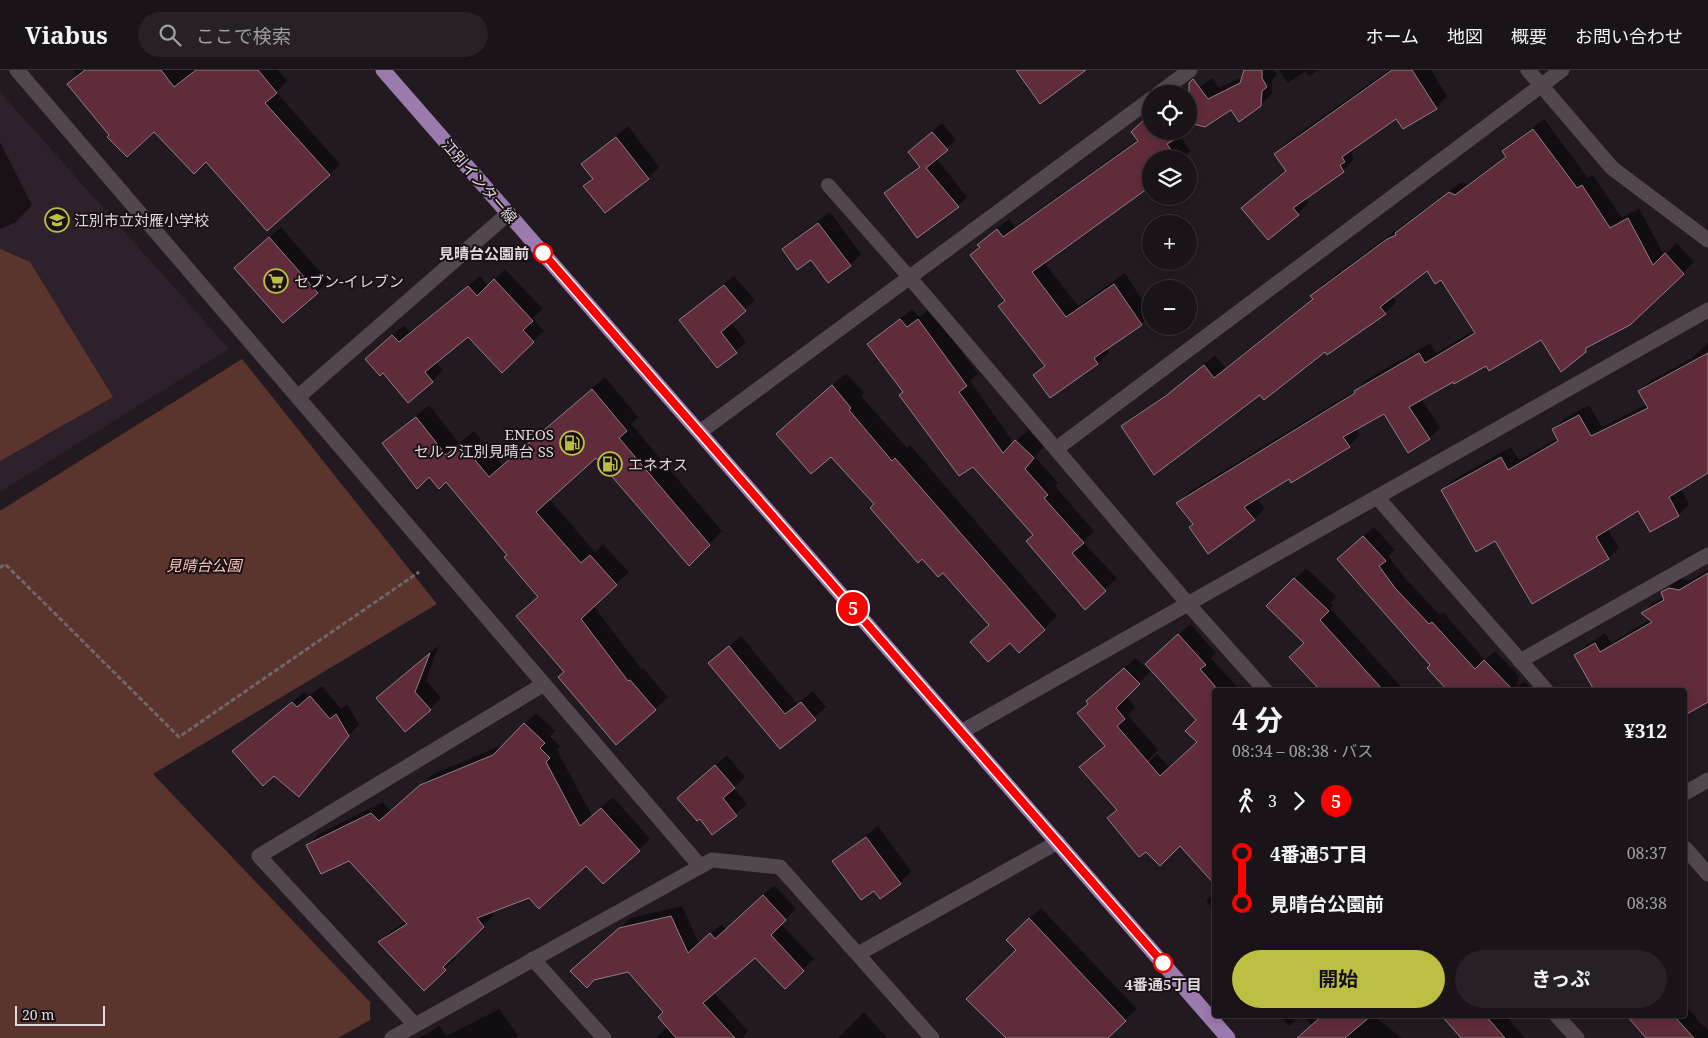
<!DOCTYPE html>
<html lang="ja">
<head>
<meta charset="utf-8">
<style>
  :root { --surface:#1a1418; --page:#272125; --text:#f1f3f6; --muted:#9f9ea2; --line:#383337; --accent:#bdbf43 }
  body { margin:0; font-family:"Noto Serif","Noto Sans JP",serif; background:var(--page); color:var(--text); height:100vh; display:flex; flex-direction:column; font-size:19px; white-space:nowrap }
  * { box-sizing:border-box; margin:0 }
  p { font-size:16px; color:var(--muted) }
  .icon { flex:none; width:28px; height:28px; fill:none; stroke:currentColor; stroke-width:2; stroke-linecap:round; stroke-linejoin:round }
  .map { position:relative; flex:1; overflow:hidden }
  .panel { position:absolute; left:1212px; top:618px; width:475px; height:330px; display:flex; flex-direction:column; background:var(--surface); border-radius:5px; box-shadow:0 2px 12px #0003,0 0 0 1px var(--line) }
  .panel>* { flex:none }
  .badge { padding:0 10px; border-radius:16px; font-size:18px; line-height:32px }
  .controls { position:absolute; left:1142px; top:15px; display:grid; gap:10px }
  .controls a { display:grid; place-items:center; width:55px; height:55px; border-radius:50%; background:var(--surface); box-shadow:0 2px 12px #0003,0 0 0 1px var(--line); font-size:25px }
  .scale { position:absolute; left:15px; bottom:12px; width:90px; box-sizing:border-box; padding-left:5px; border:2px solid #dfd9dd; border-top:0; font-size:14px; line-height:18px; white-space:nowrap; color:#dfd9dd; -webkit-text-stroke:4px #191116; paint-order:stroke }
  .map>.badge { position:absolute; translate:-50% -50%; box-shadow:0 0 0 2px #fff }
  .legs { display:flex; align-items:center; gap:8px; height:55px; padding:0 20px; font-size:16px }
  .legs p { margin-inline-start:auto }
  .summary { display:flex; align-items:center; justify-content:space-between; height:85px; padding:0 20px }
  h1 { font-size:28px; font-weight:700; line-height:38px }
  .action { display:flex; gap:10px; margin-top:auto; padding:10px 20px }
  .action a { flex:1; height:58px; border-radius:30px; background:var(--accent); color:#111; font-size:20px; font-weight:700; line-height:58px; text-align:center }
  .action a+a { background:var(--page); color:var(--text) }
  ul { padding:0 20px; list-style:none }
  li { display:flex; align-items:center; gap:18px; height:50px; font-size:19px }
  li i { display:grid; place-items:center; width:8px; height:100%; margin:0 6px; background:currentColor }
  li i::after { content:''; width:12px; height:12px; margin:-6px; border:4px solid; border-radius:50%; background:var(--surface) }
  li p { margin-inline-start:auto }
  li:first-child i { background:linear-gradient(#0000 50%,currentColor 0) }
  li:last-child i { background:linear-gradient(currentColor 50%,#0000 0) }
  header { display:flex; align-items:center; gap:30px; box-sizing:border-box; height:70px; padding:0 25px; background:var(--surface); border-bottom:1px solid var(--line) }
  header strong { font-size:24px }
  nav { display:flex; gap:28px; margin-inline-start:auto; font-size:18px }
  .search { width:350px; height:45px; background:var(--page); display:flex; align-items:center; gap:12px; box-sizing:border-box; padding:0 18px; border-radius:28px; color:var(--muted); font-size:19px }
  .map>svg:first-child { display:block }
</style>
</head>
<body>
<header>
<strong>Viabus</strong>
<div class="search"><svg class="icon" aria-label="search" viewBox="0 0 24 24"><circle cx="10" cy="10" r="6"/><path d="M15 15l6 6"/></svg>ここで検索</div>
<nav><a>ホーム</a><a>地図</a><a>概要</a><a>お問い合わせ</a></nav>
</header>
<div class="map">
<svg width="1708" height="968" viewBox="0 0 1708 968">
  <rect width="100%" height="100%" fill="#221a20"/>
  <path fill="#2f212b" d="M0,22L229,279L0,422Z"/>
  <path fill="#5b342e" d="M0,179L30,192L113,327L0,391Z
    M242,289L437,534L153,704L370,932V950L338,968H0V441Z"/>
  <path fill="#0007" d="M73,0H278L287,11L276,22L340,94L329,105L206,90L154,61L110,65L69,14L77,5Z
    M1257,0H1274L1277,5L1272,10V24L1260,35L1232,39L1189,57V25L1212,8L1219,18Z
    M1279,0H1318L1309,6L1305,1L1288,13Z
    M1389,0H1431L1447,26L1436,38L1396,47L1354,77L1355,79L1351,84L1354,89L1343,101L1305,128L1309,132L1298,144L1242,138L1287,99L1276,84L1287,72Z
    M1151,44V61H1183L1179,64L1190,81L1183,89H1151V114L1044,192L1078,236L1125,203L1151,244L1141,254L1106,278L1109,282L1098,293L1051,326L1035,305L1045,295L1006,230L972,185L990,164L1009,149L1015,157L1138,69L1133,62Z
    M1544,49L1588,108L1593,105L1622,148L1639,138L1664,185L1677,173L1694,192L1629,254L1594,272L1586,281L1541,269L1453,310L1421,329L1440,357L1430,368L1408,381L1384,342L1355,358L1360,365L1349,376L1289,407L1256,428L1265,438L1254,449L1195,453L1178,433L1189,422L1359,318L1366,310L1430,273L1436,283L1475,260L1442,208L1427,199L1392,226L1396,232L1385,243L1260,323L1123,356L1134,346L1180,315L1215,285L1225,298L1313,228L1312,226L1322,215L1461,112L1467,114L1507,86L1504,82L1514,71Z
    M942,53L956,70L936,88L967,127L958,136L885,124L921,95L910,82Z
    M628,56L659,97L648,108L585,116L593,108L583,94Z
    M0,72L32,135L16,152L0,159Z
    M830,142L861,184L850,195L783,179L795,168Z
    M281,157L328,211L317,222L248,186Z
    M505,199L543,239L533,248L544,261L533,271L468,265L436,292L443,300L432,311L383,302L367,289L404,255L410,262L480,206L488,216Z
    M734,206L755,230L731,252L746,272L717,297L680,250Z
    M912,239L919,247L930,239L978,304L970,311L1014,373L1028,360L1044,376L1035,387L1058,413L1055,416L1094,461L1083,472L1117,508L1085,538L1034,465L904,321L869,274Z
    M1708,273V403L1681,419L1689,434L1679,445L1650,460L1639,440L1607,458L1619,478L1608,488L1495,470L1442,420L1453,410L1511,377L1519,390L1558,368L1553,359L1564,349L1589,335L1602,357L1647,334L1639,321L1650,311L1692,288Z
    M846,303L864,323L861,326L907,378L910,375L1057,546L1044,559L990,554L943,501L876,434L831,386L791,351Z
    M605,307L638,347L631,354L722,461L689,495L596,386L549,429L595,482L603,474L629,502L593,535L642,600L643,598L668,627L655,639L565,601L517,546L539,526L508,485L447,411L429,406L384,373L429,335L459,373L474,361L503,395Z
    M1374,457L1395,480L1388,486L1405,508L1440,545L1443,542L1485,590L1495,581L1519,606L1516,617L1525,612L1533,620H1449L1349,479Z
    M1306,498L1337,527L1331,532L1333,535L1330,538L1404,620H1322L1305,573L1268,536Z
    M1708,500V634L1706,631L1685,644V620H1596L1575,586L1585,576L1605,563L1611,573L1651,549L1643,543L1653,533L1664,527L1662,523L1672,513L1680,508L1690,511Z
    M1190,554L1216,583L1211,588L1240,620H1215V710L1198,671V650L1158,583Z
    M741,566L797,634L813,621L826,637L780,677L710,593Z
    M439,575L426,610L441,628L430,639L378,628Z
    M1136,588L1150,602L1126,626L1135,637L1128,645L1158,680L1140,698L1142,699L1157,684L1215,745V813L1180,774L1109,748L1118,739L1081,697L1106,675L1089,633L1098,620Z
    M322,616L341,639L347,634L359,654L299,725L274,705L233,681L304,622L309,626Z
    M536,643L555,661L550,666L560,676L557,680L592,746L613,727L650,769L639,780L586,794L491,841L494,845L453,885L456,888L424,919L380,872L391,861L406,851L349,789L308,775L319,764L383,732L391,741L433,704L505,674Z
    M727,685L745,707L734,718L747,734L712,763L689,718Z
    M878,756L911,801L900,813L874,819L834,791Z
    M774,815L796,839L781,854L814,889L785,917L755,886L713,922L748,961L743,966L746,968H656L667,957L665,941L628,900L583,891L631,848L682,836L699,874L722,854L726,859Z
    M1215,822V841L1206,831Z
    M1041,838L1137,939L1106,968H1007L1019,858Z
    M499,939L518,965L515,968H419L440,956L446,966Z
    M1688,939L1708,961V968H1658L1681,945H1685Z
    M864,942L887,968H838Z
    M1279,945H1301L1289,956Z
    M1303,945H1372L1402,968H1323Z
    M1441,945H1505L1525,968H1462Z"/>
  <path fill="#602c3b" stroke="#8e8083" d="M85,0H161L174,17L196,0H258L277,23L265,33L330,105L267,161L206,92L194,104L154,62L127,87L107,67L109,65L67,14Z
    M1016,0H1086L1040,34Z
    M1244,0H1262V8L1267,17L1262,21L1261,36L1239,52L1231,40L1205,57L1189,53V13L1193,9L1208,29L1240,13Z
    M1392,0H1412L1437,39L1403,59L1396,49L1342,87L1345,92L1340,95L1344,102L1293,138L1299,145L1268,170L1241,138L1286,101L1274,84Z
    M1151,43V61H1167L1174,70L1167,74L1177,89H1151V116L1032,202L1066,247L1114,214L1142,255L1094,288L1098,294L1050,328L1033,305L1045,296L998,236L1005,231L970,185L980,177L977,175L997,159L1003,167L1138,71L1131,62Z
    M1533,59L1577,118L1582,115L1610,158L1628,148L1653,195L1665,183L1684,204L1630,255L1586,278V282L1561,302L1541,270L1489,301L1486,296L1454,314L1453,312L1409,337L1430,369L1408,383L1384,344L1343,367L1350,377L1291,413L1289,409L1244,437L1255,450L1208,484L1189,457L1193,454L1176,433L1355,323L1354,321L1419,283L1425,293L1475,263L1441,210L1435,214L1427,201L1380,237L1386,244L1327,285L1325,282L1264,330L1260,325L1154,405L1121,356L1167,325L1204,295L1214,308L1313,229L1310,226L1387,169L1396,165L1395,163L1449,122L1455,125L1506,87L1502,81Z
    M932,62L948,80L926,98L959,137L917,168L884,123L920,97L908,82Z
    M616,67L649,109L605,143L583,116L593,109L581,94Z
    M818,153L851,196L828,213L811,190L797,200L782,179Z
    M269,167L318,223L283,253L234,198Z
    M494,209L533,251L523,260L534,272L502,303L468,267L425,302L433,312L408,333L383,303L380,306L365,289L392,265L399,272L468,216L477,226Z
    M724,215L746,241L721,262L737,283L717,298L679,250Z
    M900,249L907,257L918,249L967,316L959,322L1003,383L1015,370L1034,388L1025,399L1048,425L1044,428L1084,473L1072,483L1106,521L1085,540L1026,471L1033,465L973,397L959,406L899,325L903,322L867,274Z
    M1708,283V403L1669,427L1679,446L1650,462L1638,441L1596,467L1609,489L1532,534L1495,471L1476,482L1441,420L1501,387L1508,400L1558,371L1552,359L1579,345L1591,366L1648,338L1638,321Z
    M832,315L851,338L849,340L892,391L895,388L1045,560L1019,583L1010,573L988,592L970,572L989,555L943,503L938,507L922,489L918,493L870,438L874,434L831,387L811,404L776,364Z
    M592,319L627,361L619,368L710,475L689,496L596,388L536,442L581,493L590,485L617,515L581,549L628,611L630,610L656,640L616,675L558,607L564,602L516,546L538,527L504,487L507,485L446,412L439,419L429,407L417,419L382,373L416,347L446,385L461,373L489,407Z
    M1363,466L1386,491L1379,496L1395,518L1429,554L1432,552L1475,599L1484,590L1513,620H1447L1427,598L1430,595L1337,489Z
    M1708,503V632L1685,645V620H1594L1574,585L1595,573L1600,582L1652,552L1641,543L1664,530L1661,522L1669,518L1679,520Z
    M1294,508L1329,541L1320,550L1383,620H1320L1289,587L1304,573L1266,536Z
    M1178,564L1206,595L1200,599L1215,616V815L1180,776L1160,796L1146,782L1139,787L1107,748L1117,740L1079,697L1105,676L1077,643L1088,634L1086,631L1124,598L1140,614L1116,638L1125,649L1117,656L1160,706L1197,672L1185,661L1196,650L1145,594Z
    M729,576L785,644L801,632L816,650L780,679L708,593Z
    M430,583L415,622L431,640L405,662L376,628Z
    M310,626L330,649L336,644L349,666L299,727L274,706L263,716L232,681L292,632L297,637Z
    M524,653L545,673L540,678L550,688L546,692L580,756L601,738L640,781L603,814L586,796L539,839L529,828L477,848L484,857L443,897L446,900L424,921L378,872L407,854L349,791L321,804L306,775L371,743L379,751L420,715L493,685Z
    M715,695L735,718L723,728L737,746L712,765L700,749L697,751L677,728Z
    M866,767L901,814L880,829L874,821L861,830L832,791Z
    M763,825L786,850L771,865L804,901L785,919L755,888L703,933L735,968H676L658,947L663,942L628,902L594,910L587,918L570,901L619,858L671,846L688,883L710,863L715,869Z
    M1029,848L1126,951L1108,968H1006L966,929L1016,880L1006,870Z
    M1323,945H1372L1345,968H1297Z
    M1441,945H1485L1505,968H1461Z
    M1626,945H1673L1694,968H1646Z"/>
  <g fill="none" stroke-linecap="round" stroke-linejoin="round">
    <path stroke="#6e676c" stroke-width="3" stroke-dasharray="5 2.5" stroke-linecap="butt" d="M0,498L5,494L179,667L419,502"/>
    <path stroke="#52474f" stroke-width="14" d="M828,115L910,208"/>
    <path stroke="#52474f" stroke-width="15" d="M17,0L700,796
      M1528,0L1612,98L1708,170
      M1158,24L1190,0
      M910,208L1188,534L1265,620
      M298,327L509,143
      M700,362L1151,29
      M1056,379L1562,0
      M1377,427L1546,620
      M1520,591L1708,485
      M961,662L1708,240
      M1685,723L1708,710
      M1685,778L1708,804
      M858,884L1058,772
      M533,889L604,968
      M1556,945L1577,968
      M415,955L259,786L544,614
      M392,968L712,790L780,797L932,968"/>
    <path stroke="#9b7aae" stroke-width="15" d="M383,0L1228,968"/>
  </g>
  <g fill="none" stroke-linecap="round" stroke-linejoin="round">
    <g stroke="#fff" stroke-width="11">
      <path id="line-1" d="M543,183L1163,893"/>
    </g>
    <use href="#line-1" stroke="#f00" stroke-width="8"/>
  </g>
  <defs>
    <g id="school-ring" transform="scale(1.25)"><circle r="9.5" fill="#191116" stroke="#bdbf43" stroke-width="1.5"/><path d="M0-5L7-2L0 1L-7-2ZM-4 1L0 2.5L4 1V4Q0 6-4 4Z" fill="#bdbf43"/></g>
    <g id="supermarket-ring" transform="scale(1.25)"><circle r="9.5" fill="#191116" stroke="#bdbf43" stroke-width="1.5"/><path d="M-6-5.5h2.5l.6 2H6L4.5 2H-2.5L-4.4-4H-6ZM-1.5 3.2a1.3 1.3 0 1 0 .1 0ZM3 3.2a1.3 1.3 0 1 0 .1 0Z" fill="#bdbf43"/></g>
    <g id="fuel-ring" transform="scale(1.25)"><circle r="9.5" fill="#191116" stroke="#bdbf43" stroke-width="1.5"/><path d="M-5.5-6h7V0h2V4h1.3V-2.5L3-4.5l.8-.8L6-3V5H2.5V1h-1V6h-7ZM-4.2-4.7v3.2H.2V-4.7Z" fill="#bdbf43"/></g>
  </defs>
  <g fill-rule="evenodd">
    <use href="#school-ring" x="57" y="150"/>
    <use href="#supermarket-ring" x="276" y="211"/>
    <use href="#fuel-ring" x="572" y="373"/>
    <use href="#fuel-ring" x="610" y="394"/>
  </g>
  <g fill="#fff" stroke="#f00" stroke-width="2.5">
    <circle cx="543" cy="183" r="9"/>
    <circle cx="1163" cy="893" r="9"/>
  </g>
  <g text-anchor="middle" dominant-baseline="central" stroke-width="4" stroke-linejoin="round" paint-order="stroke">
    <g font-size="15" fill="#dfd9dd" stroke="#191116">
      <text transform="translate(480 111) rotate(49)">江別インター線</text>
    </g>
    <g font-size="15" fill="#dfd9dd" stroke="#191116" text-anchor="start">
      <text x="74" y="150">江別市立対雁小学校</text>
      <text x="294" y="211">セブン-イレブン</text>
      <text x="554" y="364" text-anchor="end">ENEOS<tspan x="554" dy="17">セルフ江別見晴台 SS</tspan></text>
      <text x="628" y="394">エネオス</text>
    </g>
    <g font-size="15" font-weight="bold" fill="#dfd9dd" stroke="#191116" text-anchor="end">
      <text x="529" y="183">見晴台公園前</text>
      <text x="1163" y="914" text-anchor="middle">4番通5丁目</text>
    </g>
    <g font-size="15" font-style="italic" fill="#fac3ba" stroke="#191116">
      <text x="204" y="495">見晴台公園</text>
    </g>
  </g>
</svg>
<div class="controls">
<a><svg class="icon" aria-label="locate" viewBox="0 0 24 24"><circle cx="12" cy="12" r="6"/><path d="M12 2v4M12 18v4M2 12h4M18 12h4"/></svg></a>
<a><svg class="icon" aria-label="layers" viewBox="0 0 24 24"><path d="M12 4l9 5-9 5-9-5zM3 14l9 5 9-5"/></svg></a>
<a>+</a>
<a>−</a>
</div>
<div class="scale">20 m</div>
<b class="badge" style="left:853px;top:538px;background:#f00;color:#fff">5</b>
<section class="panel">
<div class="summary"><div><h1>4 分</h1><p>08:34 – 08:38 · バス</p></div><b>¥312</b></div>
<div class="legs"><svg class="icon" aria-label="walk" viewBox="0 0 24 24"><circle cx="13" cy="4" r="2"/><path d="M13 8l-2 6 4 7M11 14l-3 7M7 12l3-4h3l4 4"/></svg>3<svg class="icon" aria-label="forward" viewBox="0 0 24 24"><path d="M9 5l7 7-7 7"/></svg><b class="badge" style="background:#f00;color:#fff">5</b></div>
<ul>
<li><i style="color:#f00"></i><b>4番通5丁目</b><p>08:37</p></li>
<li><i style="color:#f00"></i><b>見晴台公園前</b><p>08:38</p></li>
</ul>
<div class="action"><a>開始</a><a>きっぷ</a></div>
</section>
</div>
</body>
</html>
